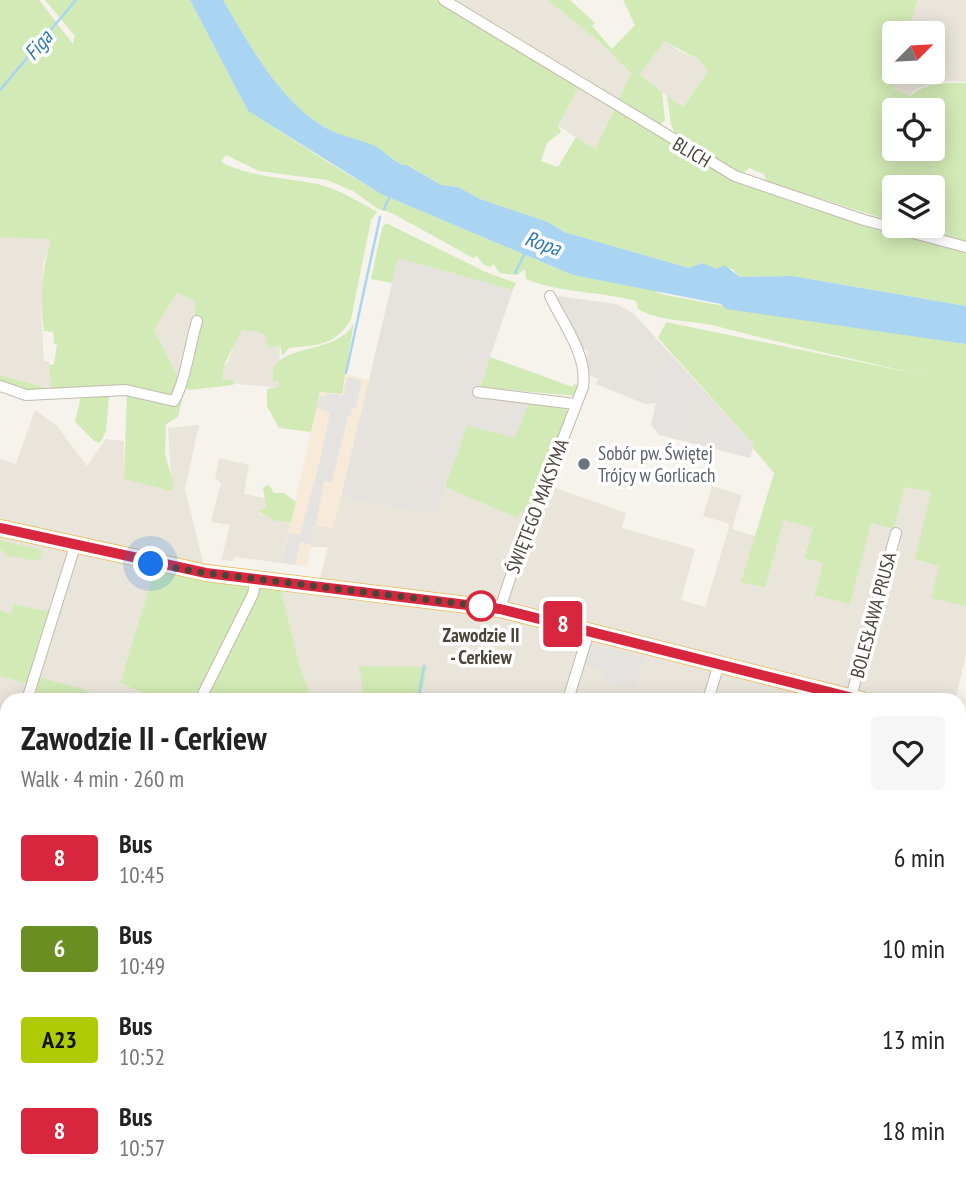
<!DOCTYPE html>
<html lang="en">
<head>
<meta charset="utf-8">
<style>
  :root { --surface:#fff; --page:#f6f6f6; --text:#222; --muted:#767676 }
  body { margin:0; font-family:"PT Sans Narrow",sans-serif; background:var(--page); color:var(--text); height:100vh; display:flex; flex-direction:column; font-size:26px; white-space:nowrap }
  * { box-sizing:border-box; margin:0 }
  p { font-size:23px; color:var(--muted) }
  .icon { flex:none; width:38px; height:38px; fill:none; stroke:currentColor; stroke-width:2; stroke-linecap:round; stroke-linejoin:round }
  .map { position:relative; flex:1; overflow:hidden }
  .details { position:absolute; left:0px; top:693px; width:966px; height:497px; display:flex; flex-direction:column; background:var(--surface); border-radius:21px 21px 0 0; box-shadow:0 4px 18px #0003 }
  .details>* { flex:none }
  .badge { padding:0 14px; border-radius:5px; font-size:24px; line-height:46px }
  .needle { width:46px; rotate:66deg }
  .fabs { position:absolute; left:882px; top:21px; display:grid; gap:14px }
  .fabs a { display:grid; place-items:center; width:63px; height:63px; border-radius:7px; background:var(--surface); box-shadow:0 4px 18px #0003; font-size:35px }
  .you { position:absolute; width:35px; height:35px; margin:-18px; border:5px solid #fff; border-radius:50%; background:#1a73e8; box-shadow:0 0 0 10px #1a73e833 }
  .map>.badge { position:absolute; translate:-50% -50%; box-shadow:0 0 0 4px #fff }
  .round { display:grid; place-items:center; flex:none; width:74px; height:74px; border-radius:7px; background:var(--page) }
  .headline { display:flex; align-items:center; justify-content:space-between; height:119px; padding:0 21px }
  h1 { font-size:33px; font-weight:700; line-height:52px }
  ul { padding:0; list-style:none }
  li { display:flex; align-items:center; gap:21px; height:91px; padding:0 21px }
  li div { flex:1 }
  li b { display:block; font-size:26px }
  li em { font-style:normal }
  li .badge { min-width:77px; font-weight:700; text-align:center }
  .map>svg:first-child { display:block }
</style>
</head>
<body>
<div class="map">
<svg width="966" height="1190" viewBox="0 0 966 1190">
  <rect width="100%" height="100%" fill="#f6f3ec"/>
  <path fill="#eae5da" d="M453,0H548L598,41L631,73L595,149L558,126L582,79Z
    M917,0H966V82L941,81L916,89L909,96L892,89L897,72H933V33H908Z
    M664,40L679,51L698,59L708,71L682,108L640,75Z
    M4,235L51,238L43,266L41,309L44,361H49L51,389L0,375V237Z
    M177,293L196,300L195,315L178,377L154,330Z
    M242,325L261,333L280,345L279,388L219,382L222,365L227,364Z
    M35,410L57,426L87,466L106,439L124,441V479L172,491L168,428L199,425L185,489L204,566L158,557L120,683L160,700H87L89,691L31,700H7V829L0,828V676L30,685L44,611L14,604L11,615L0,610V459L16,464Z
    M219,458L249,465L244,494L264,498L265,496L266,508L259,514L269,515L276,521L291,522L281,563L234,557L233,561L221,560L230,525L211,522L221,483L215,479Z
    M550,486L626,513L622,528L695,549L681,600L705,607L730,524L703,516L712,486L742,495L732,529L755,536L742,582L765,588L784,520L813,528L804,557L823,563L814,594L871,523L894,529L905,487L932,492L940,566L966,606V655L955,700H420L428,668L360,666L364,700H312L299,664L281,590L316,594L328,547H311L316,525L333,528L341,496L445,487L518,517L521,510L537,517Z
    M959,735L966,737V1169L959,1161Z
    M787,1183H920V1190H795Z"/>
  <path fill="#f7ead8" d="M346,374L370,380L333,529L316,525L307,566L281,563L320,392L342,394Z"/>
  <path fill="#e6e2dd" d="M398,258L513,290L477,394L479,398L529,402L515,439L467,425L435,514L341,497Z
    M558,296L616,304L633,313L754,445L750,458L659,435L651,424L656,403L645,404L596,384L598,379L588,375L585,361L588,351L582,348L559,305Z"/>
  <path fill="#d2eab5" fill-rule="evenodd" d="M0,0H39L73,44L75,36L45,0H190L248,111L331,164L381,194L573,275L650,289L661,294L707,303L966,344V606L931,598L939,566L915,559L931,492L905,487L894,529L871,523L850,604L814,595L823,563L804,558L813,528L784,520L765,588L741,582L774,473L753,448L754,445L658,338L666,322L947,380C868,363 789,345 712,325C688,320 660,322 638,309L636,301C599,291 558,293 526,279L525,269L517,275L500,273L493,264L491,267L484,265L477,256L473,258L392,213L378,209L353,191L327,180L259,171L226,155L221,162C251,178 285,177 317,184C339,189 358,201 377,212L371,220L351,319C336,346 317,345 289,348L282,356L280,345L272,348L267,344L265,335L253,330V332L242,330L224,365L222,379L235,381L233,385L189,390L184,387L200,320L195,315V300L177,293L154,330L178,377L179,385L171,398L134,389L25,393L0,384V375L51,389L49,365L54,364L57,344H54L53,332L44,331C39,299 42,270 51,239L0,237Z
    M223,0H442L580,84L558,126L561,132L547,143L541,161L558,167L576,137L595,149L615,108L716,169L966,250V306L792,276L740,277L732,269H717L702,263L689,268L564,232L548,222L480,199L458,187L441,185L408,165C397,166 385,151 375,147C359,139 339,136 324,127C279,100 249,44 223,0Z
    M548,0H570L595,23L592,26L612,49L635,25L623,0H917L908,33H894V72H897L893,89L910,96C926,82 946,83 966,83V241L909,226H933V187H894V222L766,181L764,174L749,168L743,174L677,137L671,125L667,96L683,107L708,71L698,59L664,41L640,75L662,92L665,120L659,126L618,101L631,73L598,41ZM894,110H933V149H894Z
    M386,223L488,273L516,283L513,290L398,258L392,283L371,279L382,228Z
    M354,322L342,394L320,392L311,432L279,428L267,406V389L279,387V381H273C267,340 339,358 354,322Z
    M490,357L573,387L574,384L579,385L576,396L480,387Z
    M127,392L182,400L178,417L166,424L165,455L174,485L172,491L124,479Z
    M109,395L106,431L100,443L94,441L75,422L81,396Z
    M529,402L564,406L567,410L563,430L557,439L531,515L521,511L518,518L445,487L467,425L515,438Z
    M269,485L274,493H284L296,502L291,522L276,521L257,511L266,508L263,487Z
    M0,540L42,550L41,558C29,564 21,554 9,557L0,549Z
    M154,571L248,587V594L194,700H160L120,683Z
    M258,588L281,590L299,664L312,700H202Z
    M14,604L45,611L53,608L30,685L0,676V610L11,614Z
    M359,666L428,667L420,700H364Z
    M38,677L89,691L87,700H31Z
    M0,828L7,829V1101L0,1119Z
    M0,1120L7,1124V1183H21L20,1190H0Z
    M330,1183H549L554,1190H338Z
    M642,1183H787L795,1190H639Z"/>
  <path fill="#e5e3e0" d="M670,358L683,373L692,395L686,421L682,420L680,435L655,429L651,424Z
    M347,377L362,381L356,408H352L351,416H348L332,482L324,481L312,545L300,542L295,565L281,563L289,533L300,535L319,464L330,412L317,408L320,396L325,397L326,393L343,396Z
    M729,427L740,431L753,445L749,456L714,445L718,430Z
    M589,644L645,659L636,688L602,679L604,670L582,664Z"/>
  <path fill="#a9d4f2" d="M190,0H223C249,44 279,100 324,127C339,136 359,139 375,146C385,151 397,166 407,165L441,185L458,187L480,199L548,222L564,232L689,268L702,263L717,269L724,265L740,277L792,276L966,306V344L726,309L721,304L573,275L381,194L248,111Z"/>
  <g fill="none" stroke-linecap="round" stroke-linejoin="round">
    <path stroke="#a9d4f2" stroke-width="2.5" d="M0,90L76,0
      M384,209L390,196
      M515,273L526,251
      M346,373L380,217
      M418,700L424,666
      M0,1068L7,1066"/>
    <g stroke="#c2bbae" stroke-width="12">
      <path id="minor" d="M444,0L735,176L864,220L966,247
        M0,386L26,395L126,390L174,401C185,383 190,344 197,321
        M478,392L575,404
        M500,609L514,566L583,387C588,355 563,324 550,296
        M851,697L896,533
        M27,700L75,546
        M200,700L253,594L256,579
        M568,700L589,631
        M708,700L719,664
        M0,785L7,762
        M959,886L966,888
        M959,957L966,959
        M959,1044L966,1045
        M959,1170L966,1176"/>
    </g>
    <g stroke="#e6c16a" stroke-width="18">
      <path id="primary" d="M0,528L207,573L500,609L861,700
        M959,725L966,727"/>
    </g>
    <use href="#minor" stroke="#fff" stroke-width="10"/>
    <use href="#primary" stroke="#ffe39c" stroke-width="16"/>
  </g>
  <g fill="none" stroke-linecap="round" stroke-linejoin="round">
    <g stroke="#fff" stroke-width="16">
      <path id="line" d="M0,528L206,573L500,609L861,700"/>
    </g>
    <use href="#line" stroke="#d7263d" stroke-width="10"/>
    <path stroke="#4b4439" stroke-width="7" stroke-dasharray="0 12.6" d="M151,564L206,573L481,606"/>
  </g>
  <circle fill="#6b7280" stroke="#fff" stroke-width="2.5" cx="584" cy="464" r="7"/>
  <circle fill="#fff" stroke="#d7263d" stroke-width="3.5" cx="481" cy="606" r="14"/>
  <g text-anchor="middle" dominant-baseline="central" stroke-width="7" stroke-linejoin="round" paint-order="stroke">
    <g font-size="19" fill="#4b4439" stroke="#fff">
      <text transform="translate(692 152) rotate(31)">BLICH</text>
      <text transform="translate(537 506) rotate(-69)">ŚWIĘTEGO MAKSYMA</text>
      <text transform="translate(873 615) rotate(-75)">BOLESŁAWA PRUSA</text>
    </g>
    <g font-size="19" fill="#5b616d" stroke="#fff" text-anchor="start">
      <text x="598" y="453">Sobór pw. Świętej<tspan x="598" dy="22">Trójcy w Gorlicach</tspan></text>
    </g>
    <g font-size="19" font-weight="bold" fill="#4b4439" stroke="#fff">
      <text x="481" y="635">Zawodzie II<tspan x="481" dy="22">- Cerkiew</tspan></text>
    </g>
    <g font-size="21" font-style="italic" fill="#2e7ab2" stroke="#fff">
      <text transform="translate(38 45) rotate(-50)">Figa</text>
      <text transform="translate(543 243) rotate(19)">Ropa</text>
    </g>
  </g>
</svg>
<div class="fabs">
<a><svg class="needle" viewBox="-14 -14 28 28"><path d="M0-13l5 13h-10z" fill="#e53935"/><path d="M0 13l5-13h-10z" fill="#767676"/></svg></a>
<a><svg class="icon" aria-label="locate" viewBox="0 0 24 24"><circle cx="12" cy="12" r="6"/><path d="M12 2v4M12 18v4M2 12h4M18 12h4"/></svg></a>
<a><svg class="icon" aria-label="layers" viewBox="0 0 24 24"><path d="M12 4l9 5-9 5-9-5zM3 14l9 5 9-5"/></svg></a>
</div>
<div class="you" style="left:151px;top:564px"></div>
<b class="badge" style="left:563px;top:624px;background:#d7263d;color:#fff">8</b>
<section class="details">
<div class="headline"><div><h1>Zawodzie II - Cerkiew</h1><p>Walk · 4 min · 260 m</p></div><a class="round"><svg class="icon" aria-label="heart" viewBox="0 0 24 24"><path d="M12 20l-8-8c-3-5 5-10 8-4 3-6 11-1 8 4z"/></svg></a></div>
<ul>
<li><span class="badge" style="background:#d7263d;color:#fff">8</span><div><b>Bus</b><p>10:45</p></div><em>6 min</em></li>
<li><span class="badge" style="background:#6b8e23;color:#fff">6</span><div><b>Bus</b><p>10:49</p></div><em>10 min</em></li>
<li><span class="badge" style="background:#afcb08;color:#111">A23</span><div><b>Bus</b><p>10:52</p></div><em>13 min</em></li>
<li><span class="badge" style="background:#d7263d;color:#fff">8</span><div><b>Bus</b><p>10:57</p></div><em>18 min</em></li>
</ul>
</section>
</div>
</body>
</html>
